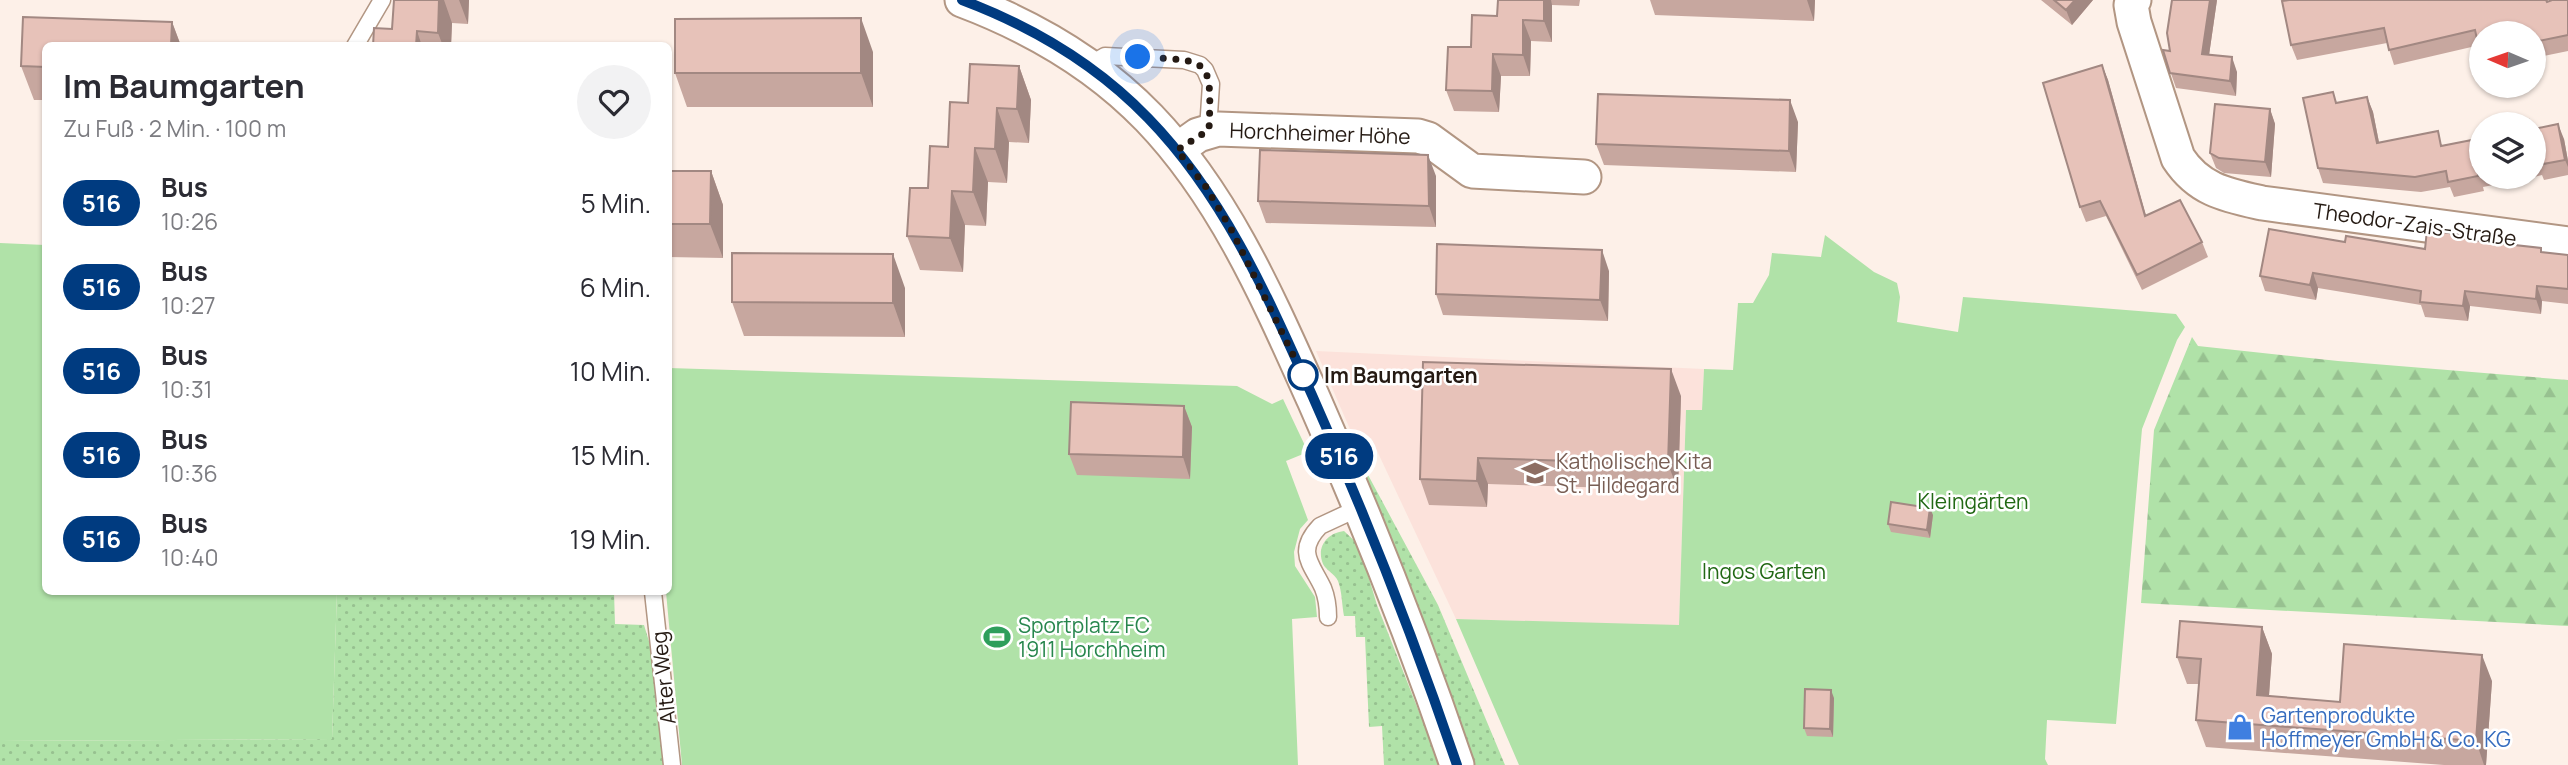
<!DOCTYPE html>
<html lang="de">
<head>
<meta charset="utf-8">
<style>
  :root { --surface:#fff; --page:#f2f2f3; --text:#2b2b33; --muted:#7c7c81 }
  body { margin:0; font-family:Manrope,sans-serif; background:var(--page); color:var(--text); height:100vh; display:flex; flex-direction:column; font-size:26px; white-space:nowrap }
  * { box-sizing:border-box; margin:0 }
  p { font-size:23px; color:var(--muted) }
  .icon { flex:none; width:38px; height:38px; fill:none; stroke:currentColor; stroke-width:2; stroke-linecap:round; stroke-linejoin:round }
  .map { position:relative; flex:1; overflow:hidden }
  .side { position:absolute; left:42px; top:42px; width:630px; height:553px; display:flex; flex-direction:column; background:var(--surface); border-radius:10px; box-shadow:0 2px 5px #0004 }
  .side>* { flex:none }
  .badge { padding:0 14px; border-radius:23px; font-size:24px; line-height:46px }
  .needle { width:46px; rotate:272deg }
  .tools { position:absolute; left:2469px; top:21px; display:grid; gap:14px }
  .tools a { display:grid; place-items:center; width:77px; height:77px; border-radius:50%; background:var(--surface); box-shadow:0 2px 5px #0004; font-size:35px }
  .you { position:absolute; width:35px; height:35px; margin:-18px; border:5px solid #fff; border-radius:50%; background:#1a73e8; box-shadow:0 0 0 10px #1a73e833 }
  .map>.badge { position:absolute; translate:-50% -50%; box-shadow:0 0 0 4px #fff }
  .round { display:grid; place-items:center; flex:none; width:74px; height:74px; border-radius:37px; background:var(--page) }
  .headline { display:flex; align-items:center; justify-content:space-between; height:119px; padding:0 21px }
  h1 { font-size:33px; font-weight:700; line-height:52px }
  ul { padding:0; list-style:none }
  li { display:flex; align-items:center; gap:21px; height:84px; padding:0 21px }
  li div { flex:1 }
  li b { display:block; font-size:26px }
  li em { font-style:normal }
  li .badge { min-width:77px; font-weight:700; text-align:center }
  .map>svg:first-child { display:block }
</style>
</head>
<body>
<div class="map">
<svg width="2568" height="765" viewBox="0 0 2568 765">
  <defs>
    <pattern id="grass-dots" width="8" height="8" patternUnits="userSpaceOnUse" patternTransform="scale(1.75)"><rect width="8" height="8" fill="#b0e2a8"/><path d="M2 2h.1M6 6h.1" fill="none" stroke="#97c190" stroke-width="1.8" stroke-linecap="round"/></pattern>
    <pattern id="forest-firs" width="22" height="20" patternUnits="userSpaceOnUse" patternTransform="scale(1.75)"><rect width="22" height="20" fill="#b0e2a8"/><path d="M5 1l3.5 6h-7zM16 11l3.5 6h-7z" fill="#97c190"/></pattern>
  </defs>
  <rect width="100%" height="100%" fill="#fdf0e8"/>
  <path fill="#fce2db" d="M1316,351L1704,369L1702,410H1686L1679,626L1456,619L1371,438L1356,443Z"/>
  <path fill="url(#grass-dots)" d="M1367,473L1438,605L1505,765H1474L1412,597L1364,477Z
    M1344,531L1359,545L1377,605L1440,765H1384L1382,726L1369,727L1365,637H1356L1355,616H1344C1342,606 1342,591 1338,581C1335,574 1326,570 1323,564C1316,547 1327,533 1344,531Z
    M337,592H614L615,624L644,625L651,648L666,765H0V741L332,739Z"/>
  <path fill="url(#forest-firs)" d="M2192,337L2198,346L2338,361L2568,380V626L2141,603L2154,430Z"/>
  <path fill="#b0e2a8" d="M1825,235L1874,272L1897,283L1900,297L1897,322L1958,332L1963,297L2176,314L2185,327L2177,340L2142,429L2116,724L2047,720L2045,759L2048,765H1519L1456,619L1679,625L1686,410H1702L1704,369L1733,370L1738,303H1753L1769,275L1772,253L1821,257Z
    M0,243L45,245L46,592H337L332,739L0,741Z
    M669,368L1237,386L1272,404L1283,399L1308,452L1286,461L1308,520L1300,529L1294,552L1295,566L1315,597L1317,617L1292,619L1298,765H682L666,592H668Z"/>
  <g fill="none" stroke-linecap="round" stroke-linejoin="round">
    <g stroke="#b29683" stroke-width="19">
      <path id="service" d="M355,46L382,0
        M1088,66L1105,56L1184,60L1200,65L1205,70L1211,84L1208,130
        M653,592L672,765
        M1328,617C1328,607 1327,598 1323,588C1312,564 1295,552 1320,526L1361,507"/>
    </g>
    <g stroke="#b29683" stroke-width="37">
      <path id="minor" d="M962,0C1031,26 1097,64 1149,118C1225,197 1269,300 1314,400C1367,520 1415,641 1457,765
        M2134,0L2131,5L2134,22L2178,158C2199,190 2226,195 2262,203L2568,244
        M1177,150L1198,135L1218,129L1418,136L1428,139L1472,171L1584,177"/>
    </g>
    <use href="#service" stroke="#fff" stroke-width="16"/>
    <use href="#minor" stroke="#fff" stroke-width="33"/>
  </g>
  <path fill="#c7a79f" d="M394,0H469L468,24L452,23L451,46H373L392,29Z
    M1498,0H1580L1579,6L1552,5V42L1531,41L1530,76H1501L1499,112L1454,111L1446,90L1471,47L1497,16Z
    M1650,0H1815L1814,21L1655,15Z
    M2041,0H2093L2072,25Z
    M2217,0L2209,55L2237,72L2236,96L2176,88L2163,50L2170,51Z
    M2289,0H2548V1L2568,0V51L2534,58V33H2482V50L2480,45L2394,65L2387,43L2297,60L2291,45Z
    M23,17L172,22L181,46H46V100H34L21,66Z
    M873,52V107H687L675,73Z
    M2102,65L2108,80L2146,215L2202,242L2208,257L2142,290L2106,216L2086,222L2080,207Z
    M1019,66L1031,100L1029,143L1009,142L1007,183L988,182L986,226L965,225L963,272L920,270L907,236L928,188L968,103Z
    M2367,97L2373,112L2379,142L2444,145L2482,138V177H2534L2483,187L2484,191L2454,197L2450,187L2421,192L2323,183L2318,168L2337,103Z
    M2270,109L2275,124L2271,177L2224,173L2216,168L2210,153Z
    M1798,122L1796,172L1604,165L1596,144Z
    M2534,129L2564,139L2568,161V175L2544,180L2542,175L2534,177Z
    M668,171H711L723,205V258L668,257Z
    M1436,176V227L1266,223L1258,201Z
    M2472,240L2543,253L2568,255V304L2542,301L2541,314L2470,306L2468,321L2425,317L2421,305L2318,288L2316,300L2265,291L2260,276L2345,242L2425,249Z
    M1609,271L1608,321L1443,315L1436,294Z
    M905,288V337L744,336L732,302Z
    M1423,362L1681,396L1678,490L1488,484L1487,507L1429,505L1420,479Z
    M1184,406L1192,427L1190,479L1077,475L1069,454Z
    M1933,515L1930,538L1891,532L1888,524Z
    M2262,627L2272,654L2269,696L2340,702L2492,681L2486,765H2444L2206,747L2196,720L2199,684H2187L2177,657Z
    M1834,698L1833,737L1807,736L1804,728Z"/>
  <path fill="#a28882" d="M439,0H444L452,23L451,46H443L438,33Z
    M459,0H469L468,24Z
    M1544,0H1551L1552,5V42L1544,21Z
    M1807,0H1815L1814,21Z
    M2075,0H2093L2072,25L2066,10Z
    M2210,0H2217L2207,69L2202,54Z
    M861,18L873,52V107L861,73Z
    M1523,20L1531,41L1530,76L1523,55Z
    M172,22L181,46H171Z
    M417,31L422,46H416Z
    M1493,54L1501,76L1499,112L1492,91Z
    M2232,57L2237,72L2236,96L2230,81Z
    M2102,65L2108,80L2150,231L2145,216Z
    M1019,66L1031,100L1029,143L1017,109Z
    M2367,97L2373,112L2382,158L2377,143Z
    M1790,100L1798,122L1796,172L1789,151Z
    M997,108L1009,142L1007,183L995,149Z
    M2270,109L2275,124L2271,177L2265,162Z
    M2558,124L2564,139L2568,161V167L2565,160Z
    M975,148L988,182L986,226L973,192Z
    M1428,155L1436,176V227L1429,206Z
    M711,171L723,205V258L710,224Z
    M952,191L965,225L963,272L950,238Z
    M1602,250L1609,271L1608,321L1600,300Z
    M893,254L905,288V337L893,303Z
    M2313,273L2318,288L2316,300L2310,285Z
    M2537,286L2542,301L2541,314L2536,299Z
    M2465,291L2470,306L2468,321L2463,306Z
    M1671,369L1681,396L1678,490L1668,464Z
    M1184,406L1192,427L1190,479L1183,457Z
    M1478,458L1488,484L1487,507L1477,481Z
    M1930,508L1933,515L1930,538L1927,530Z
    M2262,627L2272,654L2267,722L2257,695Z
    M2482,655L2492,681L2486,765H2484L2476,741Z
    M1831,690L1834,698L1833,737L1830,729Z"/>
  <path fill="#e7c2b9" stroke="#a28882" stroke-width="2" d="M394,0H439L438,33L417,31L416,46H373L374,28L392,29Z
    M1498,0H1544V21L1523,20V55L1493,54L1492,91L1446,90L1448,47H1471L1472,15L1497,16Z
    M2054,0H2075L2066,10Z
    M2172,0H2210L2202,54L2232,57L2230,81L2170,73L2163,50L2170,51L2167,33Z
    M2289,0H2546L2547,2L2552,0H2568V35L2534,42V33H2512L2511,31L2500,33H2482V38L2477,39L2475,30L2389,50L2384,28L2291,45L2282,1Z
    M23,17L172,22L171,46H46V67L21,66Z
    M861,18V73H675V19Z
    M970,64L1019,66L1017,109L997,108L995,149L975,148L973,192L952,191L950,238L907,236L910,188H928L930,146L948,147L950,102L968,103Z
    M2102,65L2145,216L2180,200L2202,242L2137,275L2100,201L2080,207L2043,83Z
    M2333,92L2336,103L2367,97L2377,143L2438,131L2441,146L2482,138V171L2478,172V176L2448,182L2446,171L2415,177L2318,168L2303,98Z
    M1598,94L1790,100L1789,151L1596,144Z
    M2215,104L2270,109L2265,162L2219,158L2210,153Z
    M2529,120L2530,124H2509Z
    M2558,124L2565,160L2538,165L2537,160L2534,161V129Z
    M1260,150L1428,155L1429,206L1258,201Z
    M668,171H711L710,224H668Z
    M2269,229L2345,242L2346,236L2425,249L2427,230L2470,236V240L2541,248V252L2568,255V289L2537,286L2536,299L2465,291L2463,306L2420,302L2421,291L2313,273L2310,285L2260,276Z
    M1437,244L1602,250L1600,300L1436,294Z
    M732,253L893,254V303L732,302Z
    M1423,362L1671,369L1668,464L1478,458L1477,481L1420,479Z
    M1071,402L1184,406L1183,457L1069,454Z
    M1891,502L1930,508L1927,530L1888,524Z
    M2180,621L2262,627L2257,695L2340,702L2344,644L2482,655L2476,741L2196,720L2201,659L2177,657Z
    M1805,689L1831,690L1830,729L1804,728Z"/>
  <g fill="none" stroke-linecap="round" stroke-linejoin="round">
    <g stroke="#fff" stroke-width="16">
      <path id="line" d="M962,0C1031,26 1096,64 1148,118C1224,196 1268,297 1312,395C1366,516 1414,639 1457,765"/>
    </g>
    <use href="#line" stroke="#003b80" stroke-width="10"/>
    <path stroke="#251a13" stroke-width="7" stroke-dasharray="0 12.6" d="M1138,57C1210,61 1212,56 1209,130L1177,150L1206,187L1231,229L1303,375"/>
  </g>
  <defs>
    <g id="school-bare" transform="scale(2.1)"><path d="M0-5L7-2L0 1L-7-2ZM-4 1L0 2.5L4 1V4Q0 6-4 4Z" fill="#8d6e63" stroke="#fff" stroke-width="2.5" paint-order="stroke"/></g>
    <g id="stadium-bare" transform="scale(2.1)"><path d="M0-5a6.5 5 0 1 0 0 10a6.5 5 0 1 0 0-10ZM-3.5-1.8h7v3.6h-7Z" fill="#2e9e5b" stroke="#fff" stroke-width="2.5" paint-order="stroke"/></g>
    <g id="shop-bare" transform="scale(2.1)"><path d="M-5-2.5h2.3a2.7 3.5 0 0 1 5.4 0H5L5.5 6h-11ZM-1.5-2.5h3a1.5 2.3 0 0 0-3 0Z" fill="#3f7fe0" stroke="#fff" stroke-width="2.5" paint-order="stroke"/></g>
  </defs>
  <g fill-rule="evenodd">
    <use href="#school-bare" x="1535" y="473"/>
    <use href="#stadium-bare" x="997" y="637"/>
    <use href="#shop-bare" x="2240" y="727"/>
  </g>
  <circle fill="#fff" stroke="#003b80" stroke-width="3.5" cx="1303" cy="375" r="14"/>
  <g text-anchor="middle" dominant-baseline="central" stroke-width="5" stroke-linejoin="round" paint-order="stroke">
    <g font-size="21" fill="#251a13" stroke="#fff">
      <text transform="translate(1320 133) rotate(2)">Horchheimer Höhe</text>
      <text transform="translate(2415 224) rotate(8)">Theodor-Zais-Straße</text>
      <text transform="translate(663 678) rotate(-96)">Alter Weg</text>
    </g>
    <g font-size="21" font-weight="bold" fill="#251a13" stroke="#fff" text-anchor="start">
      <text x="1324" y="375">Im Baumgarten</text>
    </g>
    <g font-size="21" fill="#785e54" stroke="#fff" text-anchor="start">
      <text x="1556" y="461">Katholische Kita<tspan x="1556" dy="24">St. Hildegard</tspan></text>
    </g>
    <g font-size="21" fill="#216814" stroke="#fff">
      <text x="1973" y="501">Kleingärten</text>
      <text x="1764" y="571">Ingos Garten</text>
    </g>
    <g font-size="21" fill="#27864d" stroke="#fff" text-anchor="start">
      <text x="1018" y="625">Sportplatz FC<tspan x="1018" dy="24">1911 Horchheim</tspan></text>
    </g>
    <g font-size="21" fill="#366cbe" stroke="#fff" text-anchor="start">
      <text x="2261" y="715">Gartenprodukte<tspan x="2261" dy="24">Hoffmeyer GmbH &amp; Co. KG</tspan></text>
    </g>
  </g>
</svg>
<div class="tools">
<a><svg class="needle" viewBox="-14 -14 28 28"><path d="M0-13l5 13h-10z" fill="#e53935"/><path d="M0 13l5-13h-10z" fill="#7c7c81"/></svg></a>
<a><svg class="icon" aria-label="layers" viewBox="0 0 24 24"><path d="M12 4l9 5-9 5-9-5zM3 14l9 5 9-5"/></svg></a>
</div>
<div class="you" style="left:1138px;top:57px"></div>
<b class="badge" style="left:1339px;top:456px;background:#003b80;color:#fff">516</b>
<section class="side">
<div class="headline"><div><h1>Im Baumgarten</h1><p>Zu Fuß · 2 Min. · 100 m</p></div><a class="round"><svg class="icon" aria-label="heart" viewBox="0 0 24 24"><path d="M12 20l-8-8c-3-5 5-10 8-4 3-6 11-1 8 4z"/></svg></a></div>
<ul>
<li><span class="badge" style="background:#003b80;color:#fff">516</span><div><b>Bus</b><p>10:26</p></div><em>5 Min.</em></li>
<li><span class="badge" style="background:#003b80;color:#fff">516</span><div><b>Bus</b><p>10:27</p></div><em>6 Min.</em></li>
<li><span class="badge" style="background:#003b80;color:#fff">516</span><div><b>Bus</b><p>10:31</p></div><em>10 Min.</em></li>
<li><span class="badge" style="background:#003b80;color:#fff">516</span><div><b>Bus</b><p>10:36</p></div><em>15 Min.</em></li>
<li><span class="badge" style="background:#003b80;color:#fff">516</span><div><b>Bus</b><p>10:40</p></div><em>19 Min.</em></li>
</ul>
</section>
</div>
</body>
</html>
